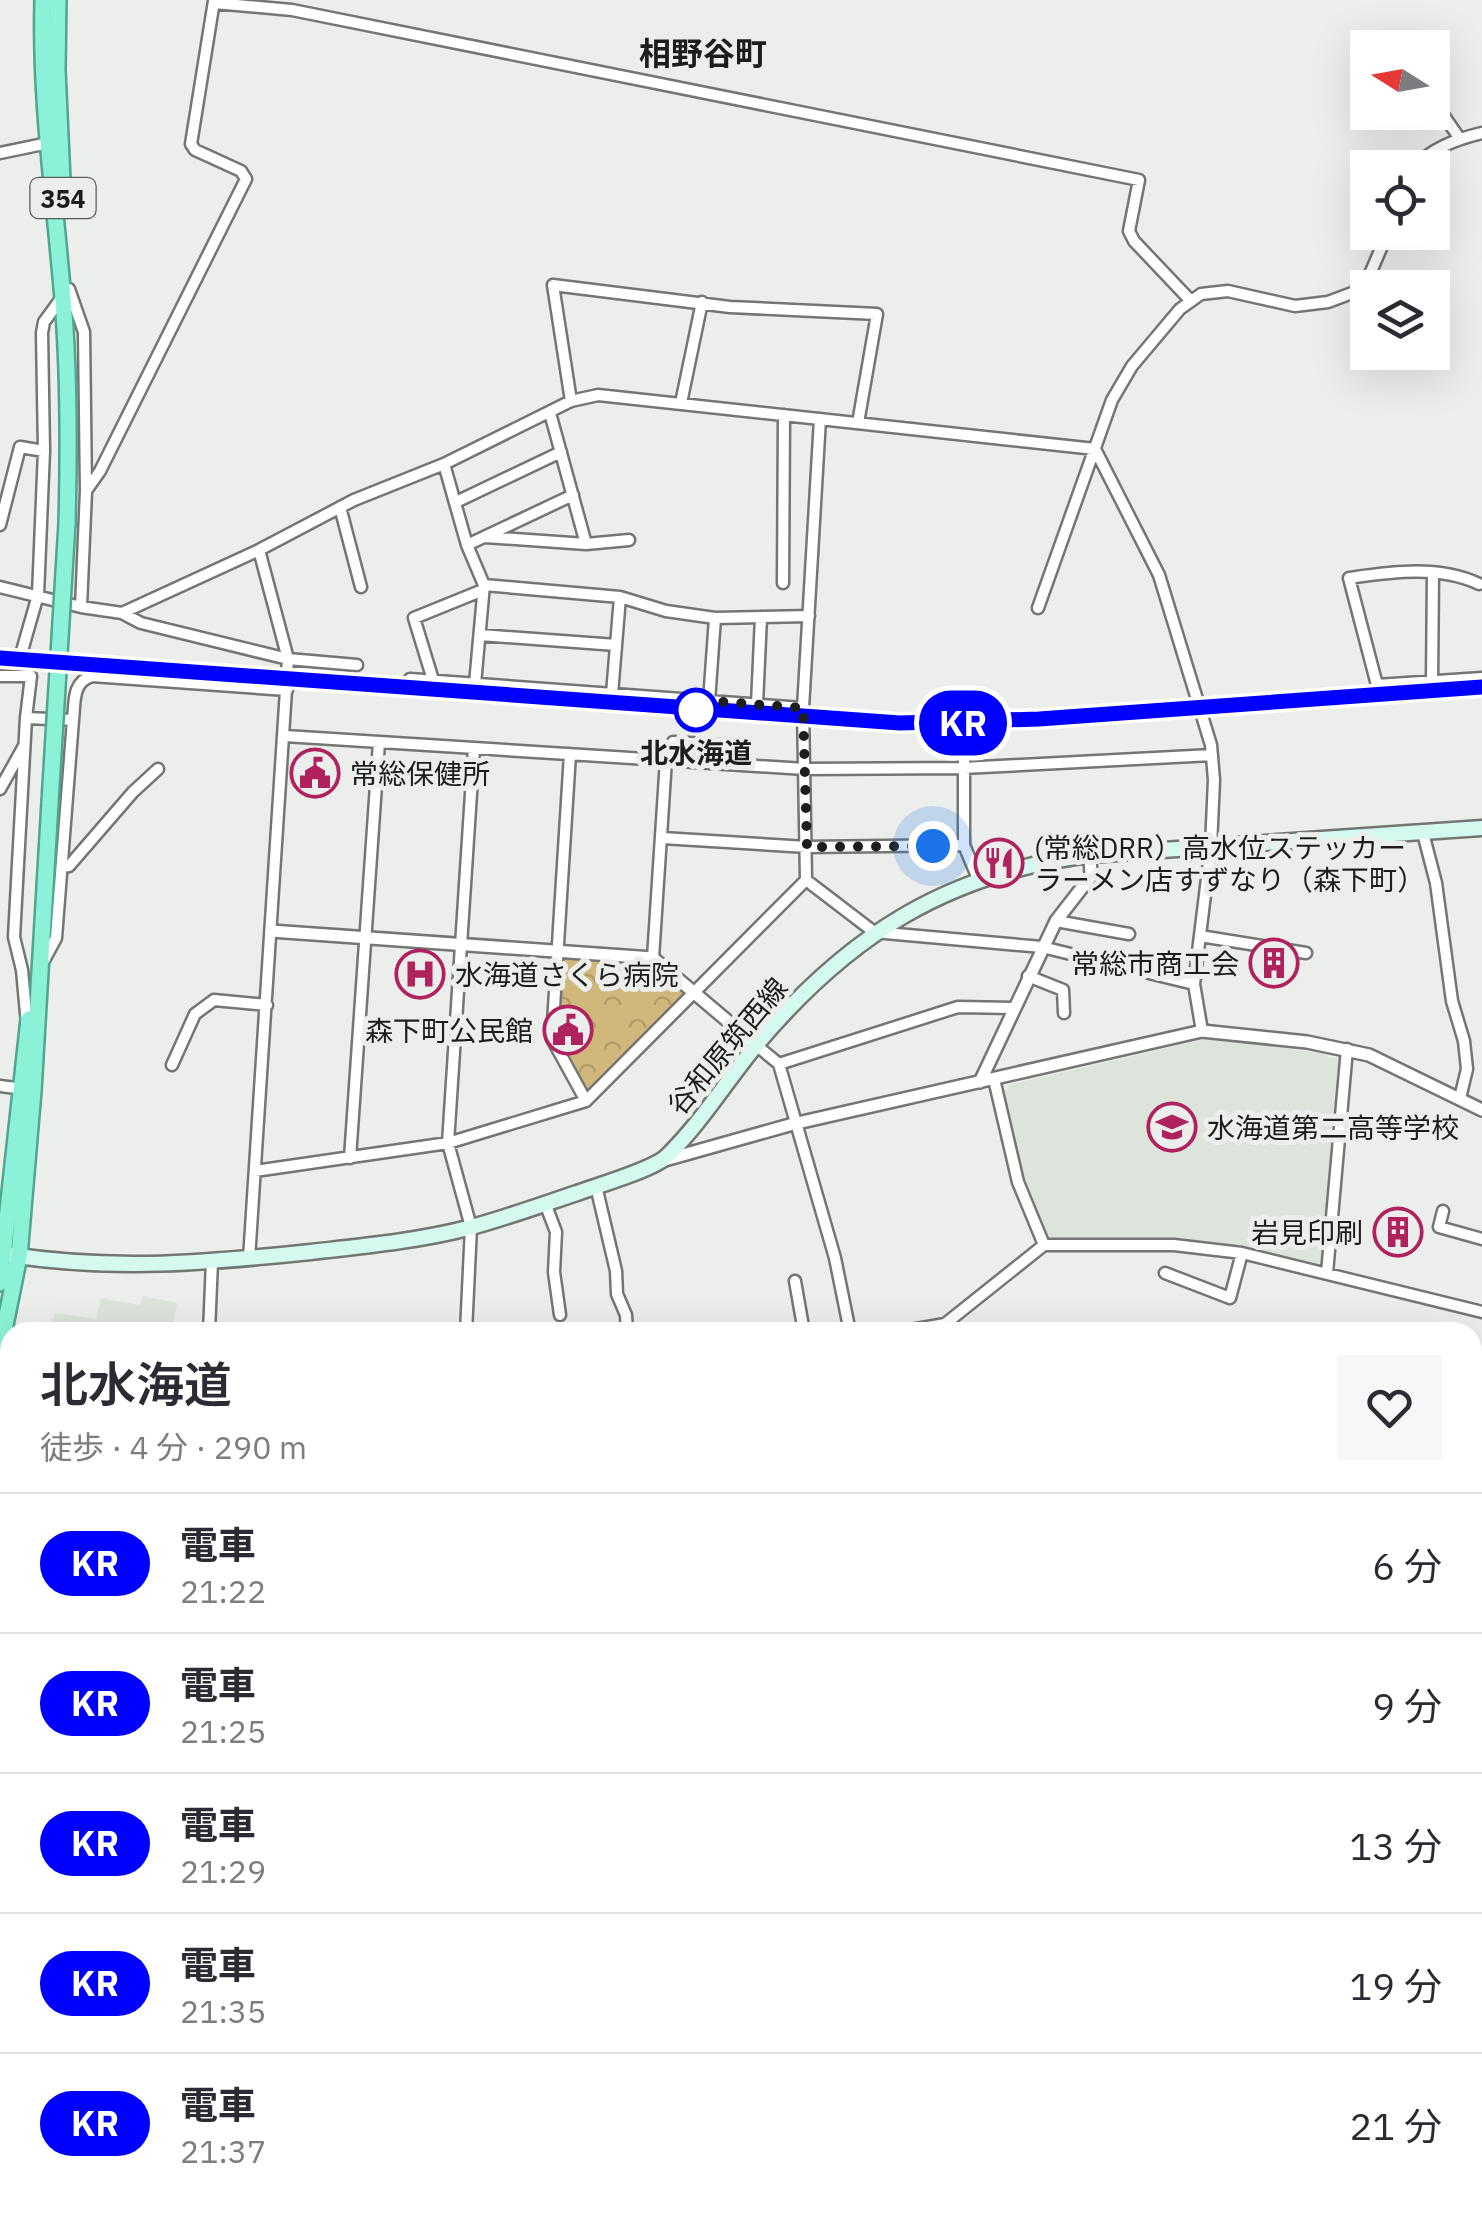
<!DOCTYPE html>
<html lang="ja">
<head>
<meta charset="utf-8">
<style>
  :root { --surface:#fff; --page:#f7f7f7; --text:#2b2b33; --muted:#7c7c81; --line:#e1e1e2 }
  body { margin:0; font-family:"IBM Plex Sans","Noto Sans JP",sans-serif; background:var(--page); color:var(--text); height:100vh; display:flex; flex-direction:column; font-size:38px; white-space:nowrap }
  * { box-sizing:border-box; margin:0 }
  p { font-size:32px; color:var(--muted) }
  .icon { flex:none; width:55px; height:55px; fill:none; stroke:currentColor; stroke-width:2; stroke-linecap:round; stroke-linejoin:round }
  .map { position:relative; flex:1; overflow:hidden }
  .sheet { position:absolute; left:0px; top:1322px; width:1482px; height:892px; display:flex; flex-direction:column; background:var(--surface); border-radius:30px 30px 0 0; box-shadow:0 10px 40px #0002 }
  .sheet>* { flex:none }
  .badge { padding:0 20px; border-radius:32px; font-size:35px; line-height:65px }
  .needle { width:65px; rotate:281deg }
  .fabs { position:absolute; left:1350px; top:30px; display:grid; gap:20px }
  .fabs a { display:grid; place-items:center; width:100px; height:100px; border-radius:0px; background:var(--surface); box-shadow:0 10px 40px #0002; font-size:50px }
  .you { position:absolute; width:50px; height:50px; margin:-25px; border:8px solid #fff; border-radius:50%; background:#1a73e8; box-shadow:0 0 0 15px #1a73e833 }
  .map>.badge { position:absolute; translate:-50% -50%; box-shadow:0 0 0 5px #fff }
  .round { display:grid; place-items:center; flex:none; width:105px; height:105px; border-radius:0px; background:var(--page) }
  .head { display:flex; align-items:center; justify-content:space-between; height:170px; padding:0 40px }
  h1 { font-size:48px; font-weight:600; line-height:75px }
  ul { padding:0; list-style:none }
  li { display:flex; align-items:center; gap:30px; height:140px; padding:0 40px; border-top:2px solid var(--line) }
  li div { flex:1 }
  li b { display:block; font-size:38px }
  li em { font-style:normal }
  li .badge { min-width:110px; font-weight:700; text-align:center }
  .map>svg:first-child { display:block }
</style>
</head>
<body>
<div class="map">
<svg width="1482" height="2213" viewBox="0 0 1482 2213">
  <defs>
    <pattern id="forest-firs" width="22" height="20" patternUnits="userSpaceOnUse" patternTransform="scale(2.5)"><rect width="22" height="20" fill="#d0b77c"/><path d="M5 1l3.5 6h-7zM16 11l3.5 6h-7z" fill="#b29d6b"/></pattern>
    <pattern id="park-crowns" width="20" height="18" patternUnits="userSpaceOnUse" patternTransform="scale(2.5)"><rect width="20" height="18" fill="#d0b77c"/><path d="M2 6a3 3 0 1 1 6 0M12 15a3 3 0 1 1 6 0" fill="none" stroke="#b29d6b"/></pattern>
  </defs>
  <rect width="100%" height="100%" fill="#ebeeeb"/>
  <path fill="#dce4db" d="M1221,1039L1327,1054L1328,1057L1342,1059L1322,1269L1216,1244L1046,1242L1020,1178L1000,1090L1009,1089L1008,1085L1201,1040Z
    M143,1296L177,1303L172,1330L185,1332H49L55,1313L96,1319L101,1298L140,1305Z"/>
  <path fill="url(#forest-firs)" d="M10,1835V1982L0,1979V1839Z
    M690,2205H1019L1012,2213H693Z"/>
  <path fill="url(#park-crowns)" d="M562,956L651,962L687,994L588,1092L556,1041Z
    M1473,1627L1482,1628V1763L1473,1764Z"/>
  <path fill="#61e9f4" d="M1482,1775V1969L1473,1970L1472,1776Z
    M0,2041L10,2052V2205H402L385,2213H0Z"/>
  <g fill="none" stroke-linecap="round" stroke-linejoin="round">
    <g stroke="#737673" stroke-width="15">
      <path id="minor" d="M214,3L292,10L1139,180L1129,231L1134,241L1190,300
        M1435,103L1460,139
        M0,153L53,142
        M1415,168C1428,149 1460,138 1482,133
        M69,289L84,332L86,491L81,607
        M571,401L553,285L730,307L877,314L858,423
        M681,403L702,302
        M550,413L586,544
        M1095,449L1159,575L1211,745L1214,780L1211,846L1194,984L1202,1031
        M444,464L467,545L484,585L475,684
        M86,491L100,471L246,179L241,171L195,150L191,144L214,1
        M456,502L561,452
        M340,507L361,587
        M0,525L20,447L44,451
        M485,537L586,544L629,540
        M467,545L573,495
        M783,583L784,415
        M1479,584C1438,565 1392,572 1349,578L1377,685L1482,678
        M484,585L620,597L666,611L715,618L809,616
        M0,587L81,607L122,613L141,623L288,659L357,665
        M1038,608L1112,400L1132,366L1180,309L1201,294L1228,291L1295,306L1328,302L1352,293L1367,281L1388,232
        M122,613L259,550L354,500L444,464L571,401L598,395L1095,449
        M480,635L616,645
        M22,651L38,595L44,451L42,333L44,322L63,296
        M0,676H31L26,718
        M410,679L803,708
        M433,680L414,618L483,590
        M1432,681L1433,573
        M612,694L620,597
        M709,701L715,618
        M757,704L761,617
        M964,732V845L979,881
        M285,736L805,769L963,768L1212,755
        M570,754L552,1039L586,1101
        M672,761L673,742L721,745V764
        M0,789L24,746
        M1423,833L1436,883L1452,1001L1464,1041L1467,1069L1460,1098
        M662,838L807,847L964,845
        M62,867L69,866L133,792L158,769
        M806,880L874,932L1042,947L1194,984
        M1056,921L1129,934
        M1200,936L1306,953
        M653,958L666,760
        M43,962L56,938L73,720C75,702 72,682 92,676L287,690
        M1028,976L1063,990L1064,1013
        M27,1024L22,970L14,937L26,718L73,720
        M756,1045L779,1064L835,1258L850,1332
        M779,1064L958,1007L1013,1008
        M172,1065L195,1014L214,1000L267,1005
        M994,1079L1018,1182L1044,1245
        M0,1086L24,1089
        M350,1158L379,742
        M255,1171L448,1143L586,1101L806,880L803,708L820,419
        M596,1186L616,1271L617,1294L626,1315L627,1332
        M545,1203L556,1232L554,1272L560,1315
        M1443,1211L1439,1227L1482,1239
        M249,1259L288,659L259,550
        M1165,1273L1230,1298L1242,1253
        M1327,1273L1347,1049
        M795,1281L804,1332
        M209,1332L212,1261
        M466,1332L471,1227L448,1143L474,748
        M899,1332L945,1324L1044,1245H1174L1242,1253L1482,1312
        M1142,1332H1177
        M1476,1479L1482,1461
        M1472,1601L1482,1603
        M0,1668L10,1667
        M0,1897H10
        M1472,2185L1482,2188
        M1056,2205L1075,2208L1082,2213
        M560,2213L596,2207L656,2213
        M710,2213L765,2206L787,2213
        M969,2213L972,2205
        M1154,2213L1157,2205
        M1280,2213L1284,2205
        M1394,2213L1397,2205"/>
    </g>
    <g stroke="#737673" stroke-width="16">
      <path id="tertiary" d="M271,931L653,958L756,1045
        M980,1082L1056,921L1091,876L1090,855
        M665,1160L793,1124L1202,1031L1307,1042L1369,1055L1482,1110"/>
    </g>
    <g stroke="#737673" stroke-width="19">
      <path id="secondary" d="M10,1255C117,1271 205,1263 311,1252C364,1246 417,1241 468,1228C505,1218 541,1205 577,1193C596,1186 655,1169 667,1156C701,1123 727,1080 757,1044C849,935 947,873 1090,855L1482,828"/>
    </g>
    <g stroke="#52a58f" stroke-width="20">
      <path id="trunk" d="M43,0C40,101 55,200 63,300C69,374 69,448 67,523
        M58,0L57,70L63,202
        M0,1283L29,1019
        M0,1350L19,1256L33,1091L50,802"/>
    </g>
    <use href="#minor" stroke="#fff" stroke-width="10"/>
    <use href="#tertiary" stroke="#fff" stroke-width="11"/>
    <use href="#secondary" stroke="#d4faf0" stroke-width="14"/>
    <use href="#trunk" stroke="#8cf2d7" stroke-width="15"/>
    <path stroke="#333433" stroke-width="2.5" stroke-dasharray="20 10" stroke-linecap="butt" d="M0,658L900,723L1039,719L1482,687"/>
    <g stroke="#52a58f" stroke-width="20" stroke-linecap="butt">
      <path id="trunk-bridge" d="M50,802L67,523"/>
    </g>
    <use href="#trunk-bridge" stroke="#8cf2d7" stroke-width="15"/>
  </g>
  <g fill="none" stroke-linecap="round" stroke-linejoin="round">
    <g stroke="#fff" stroke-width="22">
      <path id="line" d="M0,658L900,723L1039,719L1482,687"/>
    </g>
    <use href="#line" stroke="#00f" stroke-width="15"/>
    <path stroke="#1c1d1c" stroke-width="10" stroke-dasharray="0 18" d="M696,710L685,699L803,708L807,847L933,846"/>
  </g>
  <defs>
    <g id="civic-ring" transform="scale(2.5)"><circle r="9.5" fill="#ebeeeb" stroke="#b0225d" stroke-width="1.5"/><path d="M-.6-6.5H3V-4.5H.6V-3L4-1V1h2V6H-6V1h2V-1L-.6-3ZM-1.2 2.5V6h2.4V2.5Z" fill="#b0225d"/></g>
    <g id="restaurant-ring" transform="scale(2.5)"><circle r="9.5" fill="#ebeeeb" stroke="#b0225d" stroke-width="1.5"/><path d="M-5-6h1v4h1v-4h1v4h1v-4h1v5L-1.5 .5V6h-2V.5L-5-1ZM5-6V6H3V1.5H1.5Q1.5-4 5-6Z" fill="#b0225d"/></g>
    <g id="building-ring" transform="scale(2.5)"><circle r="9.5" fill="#ebeeeb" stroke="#b0225d" stroke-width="1.5"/><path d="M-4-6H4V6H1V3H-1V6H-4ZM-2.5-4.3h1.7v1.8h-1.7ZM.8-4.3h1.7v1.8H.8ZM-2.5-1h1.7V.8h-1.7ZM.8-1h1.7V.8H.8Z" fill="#b0225d"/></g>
    <g id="hospital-ring" transform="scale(2.5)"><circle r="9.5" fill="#ebeeeb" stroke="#b0225d" stroke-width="1.5"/><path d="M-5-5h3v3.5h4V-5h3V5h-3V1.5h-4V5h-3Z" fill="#b0225d"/></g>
    <g id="school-ring" transform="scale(2.5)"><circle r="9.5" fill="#ebeeeb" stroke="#b0225d" stroke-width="1.5"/><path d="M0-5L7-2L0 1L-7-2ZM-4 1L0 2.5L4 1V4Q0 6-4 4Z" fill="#b0225d"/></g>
  </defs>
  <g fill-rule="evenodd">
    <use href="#civic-ring" x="315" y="773"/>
    <use href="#restaurant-ring" x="999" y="863"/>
    <use href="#building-ring" x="1274" y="963"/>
    <use href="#hospital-ring" x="420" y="974"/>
    <use href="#civic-ring" x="568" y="1030"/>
    <use href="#school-ring" x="1172" y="1127"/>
    <use href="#building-ring" x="1398" y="1232"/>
  </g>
  <circle fill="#fff" stroke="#00f" stroke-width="5" cx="696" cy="710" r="20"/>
  <g text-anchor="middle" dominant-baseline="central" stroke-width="10" stroke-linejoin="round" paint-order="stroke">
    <rect fill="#ebeeeb" stroke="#5a5c5a" stroke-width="2.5" x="30.5" y="178" width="65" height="40" rx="8"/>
    <g font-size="25" font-weight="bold" fill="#1c1d1c">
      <text x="63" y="198">354</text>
    </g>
    <g font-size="28" font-weight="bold" fill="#1c1d1c" stroke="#ebeeeb">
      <text x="696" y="752">北水海道</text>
    </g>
    <g font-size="28" fill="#1c1d1c" stroke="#ebeeeb" text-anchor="start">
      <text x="350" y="773">常総保健所</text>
      <text x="1034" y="847">(常総DRR）高水位ステッカー<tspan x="1034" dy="32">ラーメン店すずなり（森下町）</tspan></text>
      <text x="1239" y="963" text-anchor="end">常総市商工会</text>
      <text x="455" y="974">水海道さくら病院</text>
      <text x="533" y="1030" text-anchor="end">森下町公民館</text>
      <text x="1207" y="1127">水海道第二高等学校</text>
      <text x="1363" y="1232" text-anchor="end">岩見印刷</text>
    </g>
    <g font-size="28" fill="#1c1d1c" stroke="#ebeeeb">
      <text transform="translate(727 1046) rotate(-50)">谷和原筑西線</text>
    </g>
    <g font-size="32" font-weight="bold" fill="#1c1d1c" stroke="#ebeeeb">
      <text x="703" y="53">相野谷町</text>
    </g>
  </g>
</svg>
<div class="fabs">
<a><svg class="needle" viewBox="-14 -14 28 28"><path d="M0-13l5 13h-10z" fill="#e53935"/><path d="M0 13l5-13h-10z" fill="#7c7c81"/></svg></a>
<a><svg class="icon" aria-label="locate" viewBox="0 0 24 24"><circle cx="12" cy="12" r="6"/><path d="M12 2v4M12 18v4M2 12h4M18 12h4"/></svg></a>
<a><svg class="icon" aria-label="layers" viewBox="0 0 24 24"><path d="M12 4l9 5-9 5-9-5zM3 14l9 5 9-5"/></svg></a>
</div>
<div class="you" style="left:933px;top:846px"></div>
<b class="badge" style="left:963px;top:723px;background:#00f;color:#fff">KR</b>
<section class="sheet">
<div class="head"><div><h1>北水海道</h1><p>徒歩 · 4 分 · 290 m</p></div><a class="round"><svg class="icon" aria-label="heart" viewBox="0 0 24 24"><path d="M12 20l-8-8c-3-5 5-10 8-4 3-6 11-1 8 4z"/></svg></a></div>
<ul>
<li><span class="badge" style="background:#00f;color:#fff">KR</span><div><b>電車</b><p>21:22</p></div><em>6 分</em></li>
<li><span class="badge" style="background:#00f;color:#fff">KR</span><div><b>電車</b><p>21:25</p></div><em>9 分</em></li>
<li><span class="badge" style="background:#00f;color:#fff">KR</span><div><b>電車</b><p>21:29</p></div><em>13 分</em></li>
<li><span class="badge" style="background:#00f;color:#fff">KR</span><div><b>電車</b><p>21:35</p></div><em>19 分</em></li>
<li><span class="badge" style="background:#00f;color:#fff">KR</span><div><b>電車</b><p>21:37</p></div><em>21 分</em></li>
</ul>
</section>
</div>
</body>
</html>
